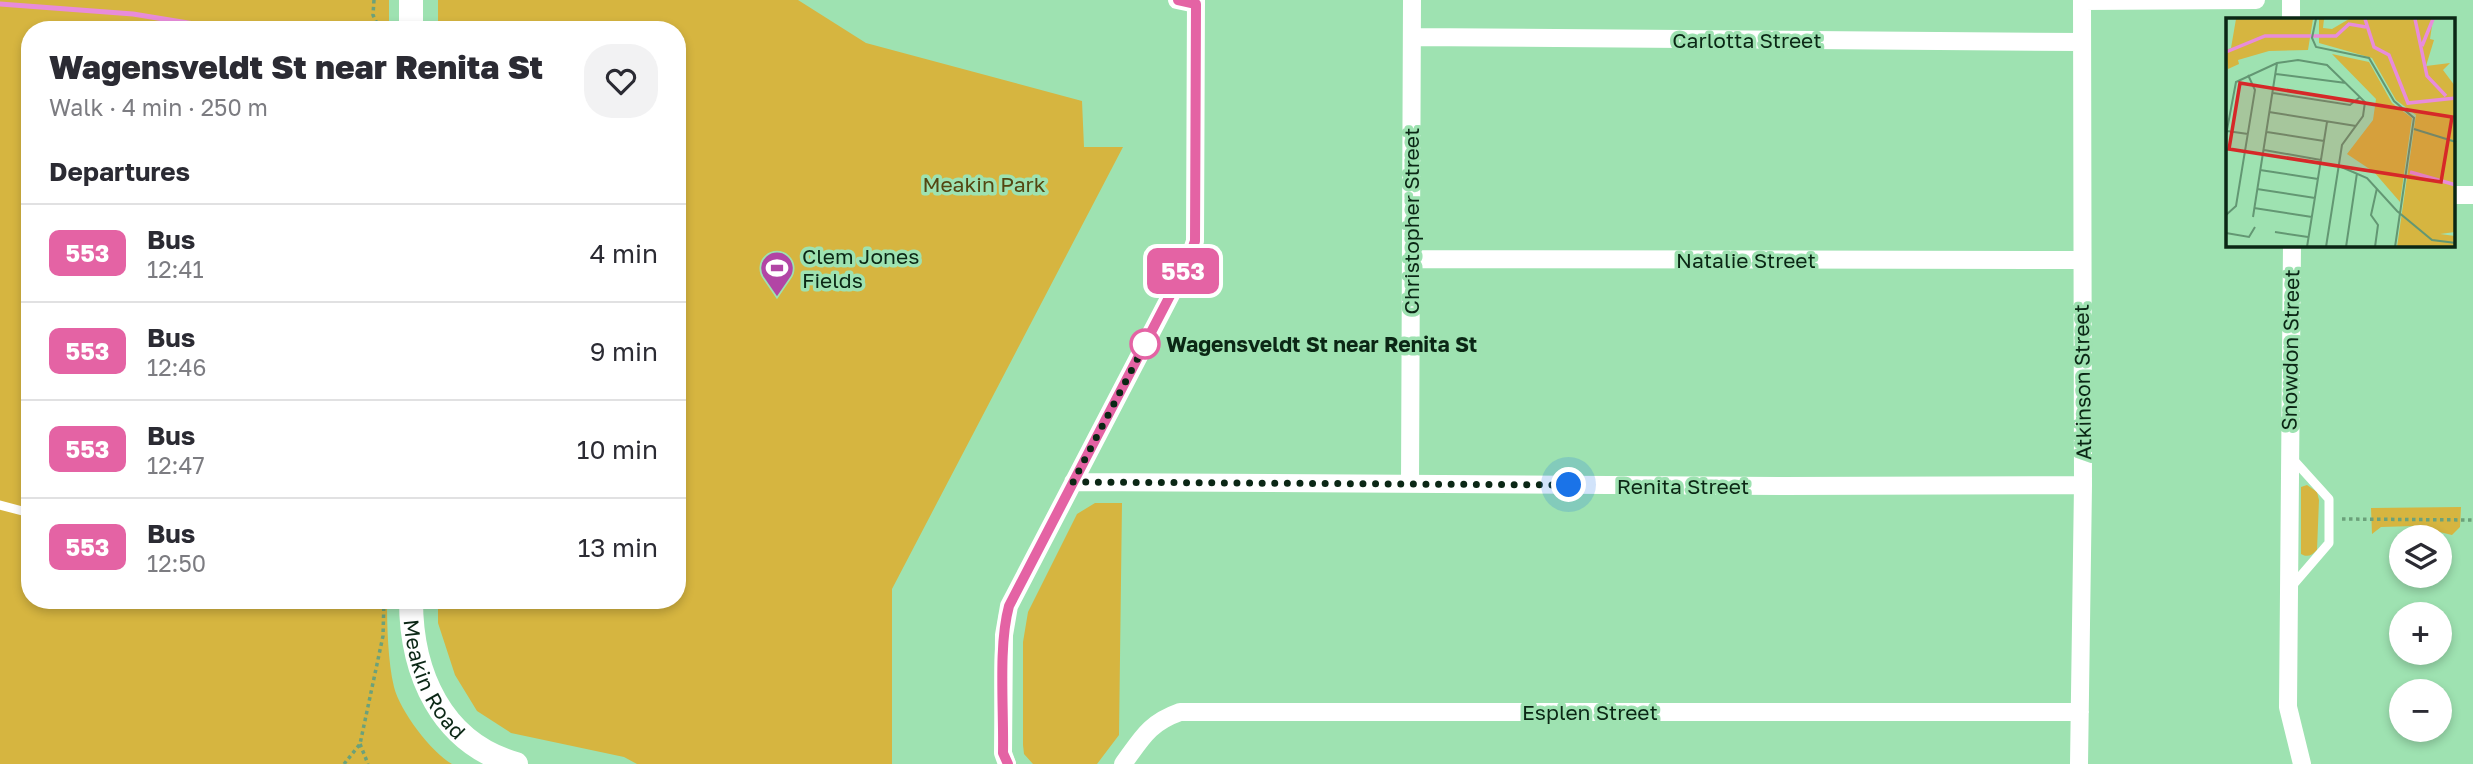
<!DOCTYPE html>
<html lang="en">
<head>
<meta charset="utf-8">
<style>
  :root { --surface:#fff; --page:#f2f2f3; --text:#2b2b33; --muted:#7c7c81; --line:#e1e1e2 }
  body { margin:0; font-family:"Golos Text",sans-serif; background:var(--page); color:var(--text); height:100vh; display:flex; flex-direction:column; font-size:26px; white-space:nowrap }
  * { box-sizing:border-box; margin:0 }
  p { font-size:23px; color:var(--muted) }
  .icon { flex:none; width:38px; height:38px; fill:none; stroke:currentColor; stroke-width:2; stroke-linecap:round; stroke-linejoin:round }
  .map { position:relative; flex:1; overflow:hidden }
  .side { position:absolute; left:21px; top:21px; width:665px; height:588px; display:flex; flex-direction:column; background:var(--surface); border-radius:28px; box-shadow:0 4px 10px #0003 }
  .side>* { flex:none }
  .badge { padding:0 14px; border-radius:10px; font-size:24px; line-height:46px }
  .tools { position:absolute; left:2389px; top:525px; display:grid; gap:14px }
  .tools a { display:grid; place-items:center; width:63px; height:63px; border-radius:50%; background:var(--surface); box-shadow:0 4px 10px #0003; font-size:35px }
  .you { position:absolute; width:35px; height:35px; margin:-18px; border:5px solid #fff; border-radius:50%; background:#1a73e8; box-shadow:0 0 0 10px #1a73e833 }
  .map>.badge { position:absolute; translate:-50% -50%; box-shadow:0 0 0 4px #fff }
  h2 { padding:0 28px; font-size:26px; line-height:63px }
  .round { display:grid; place-items:center; flex:none; width:74px; height:74px; border-radius:28px; background:var(--page) }
  .headline { display:flex; align-items:center; justify-content:space-between; height:119px; padding:0 28px }
  h1 { font-size:33px; font-weight:800; line-height:52px }
  ul { padding:0; list-style:none }
  li { display:flex; align-items:center; gap:21px; height:98px; padding:0 28px; border-top:2px solid var(--line) }
  li div { flex:1 }
  li b { display:block; font-size:26px }
  li em { font-style:normal }
  li .badge { min-width:77px; font-weight:700; text-align:center }
  .map>svg:first-child { display:block }
</style>
</head>
<body>
<div class="map">
<svg width="2473" height="764" viewBox="0 0 2473 764">
  <rect width="100%" height="100%" fill="#9ee2b1"/>
  <path fill="#d6b540" d="M0,0H389V30H30V600H387C387,627 388,662 394,687C400,711 431,752 452,764H0Z
    M438,0H798L866,43L1082,101L1084,147H1123L892,589V764H637L624,757L511,733L477,711L455,675L438,623V600H677V30H438Z
    M2307,485L2317,492L2319,500L2317,550C2312,555 2308,558 2301,554V487Z
    M1095,503H1122L1119,735L1097,764H1033L1024,754L1023,745V642L1028,612L1077,514Z
    M2461,507L2460,527L2452,535L2415,526L2381,527L2372,534L2371,508Z"/>
  <g fill="none" stroke-linecap="round" stroke-linejoin="round">
    <path stroke="#e88cda" stroke-width="5" d="M0,4L133,14L231,30"/>
    <path stroke="#6ba17a" stroke-width="3.5" stroke-dasharray="3.5 3.5" stroke-linecap="butt" d="M374,0L373,15L380,30
      M2342,519L2473,520
      M360,744L368,764
      M344,764L360,744L383,636L384,600"/>
    <path stroke="#fff" stroke-width="9" d="M2291,457L2329,499V543L2292,586
      M0,505L30,513"/>
    <path stroke="#fff" stroke-width="18" d="M1177,0L1196,4
      M2291,0V19
      M2082,1L2256,0
      M1412,37L2082,42
      M2454,195H2473
      M2292,245L2288,707L2302,764
      M1411,259L2081,260
      M1073,482L1782,486L2083,485
      M1410,484L1412,0
      M1007,764L1003,753L1004,635L1009,606L1188,262L1195,241L1196,0
      M1123,764C1142,738 1149,723 1180,712H2080
      M2079,764L2083,485L2082,0"/>
    <g stroke="#fff" stroke-width="24">
      <path d="M411,30V0"/>
      <path id="s1" d="M411,600C411,673 441,743 516,764"/>
    </g>
  </g>
  <g fill="none" stroke-linecap="round" stroke-linejoin="round">
    <g stroke="#fff" stroke-width="16">
      <path id="line" d="M1008,764L1003,753C1004,710 998,646 1009,606L1188,261L1195,241L1196,4L1178,0"/>
    </g>
    <use href="#line" stroke="#e463a4" stroke-width="10"/>
    <path stroke="#0b2715" stroke-width="7" stroke-dasharray="0 12.6" d="M1145,344L1150,335L1073,482L1569,485"/>
  </g>
  <defs>
    <g id="stadium-pin" transform="scale(1.75)"><path d="M0 17L-7.5 6A9.5 9.5 0 1 1 7.5 6Z" fill="#b245a5" stroke="#9ee2b1"/><path d="M0-5a6.5 5 0 1 0 0 10a6.5 5 0 1 0 0-10ZM-3.5-1.8h7v3.6h-7Z" fill="#fff"/></g>
  </defs>
  <g fill-rule="evenodd">
    <use href="#stadium-pin" x="777" y="268"/>
  </g>
  <circle fill="#fff" stroke="#e463a4" stroke-width="3.5" cx="1145" cy="344" r="14"/>
  <g text-anchor="middle" dominant-baseline="central" stroke-width="7" stroke-linejoin="round" paint-order="stroke">
    <g font-size="21" fill="#0b2715" stroke="#9ee2b1">
      <text x="1747" y="40">Carlotta Street</text>
      <text transform="translate(1411 221) rotate(-90)">Christopher Street</text>
      <text x="1746" y="260">Natalie Street</text>
      <text transform="translate(2290 350) rotate(-89)">Snowdon Street</text>
      <text transform="translate(2082 382) rotate(-91)">Atkinson Street</text>
      <text x="1683" y="486">Renita Street</text>
      <text stroke="none"><textPath href="#s1" startOffset="84">Meakin Road</textPath></text>
      <text x="1590" y="712">Esplen Street</text>
    </g>
    <g font-size="21" fill="#544612" stroke="#9ee2b1">
      <text x="984" y="184">Meakin Park</text>
    </g>
    <g font-size="21" fill="#0b2715" stroke="#9ee2b1" text-anchor="start">
      <text x="802" y="256">Clem Jones<tspan x="802" dy="24">Fields</tspan></text>
    </g>
    <g font-size="21" font-weight="bold" fill="#0b2715" stroke="#9ee2b1" text-anchor="start">
      <text x="1166" y="344">Wagensveldt St near Renita St</text>
    </g>
  </g>
  <g transform="translate(2226 18)">
    <rect width="229" height="229" fill="#9ee2b1"/>
    <path d="M10,1H87L82,32L43,33L12,42L13,46L2,51L0,32L5,30ZM93,1H98L97,10L106,11L123,1H207L204,21L208,22L200,48L224,45L217,52L229,68V214L214,216L229,218V229H171L190,97L170,82L146,40L93,25ZM106,36L143,44L166,85L186,100L174,184L148,154L121,136L147,102L150,81Z" fill="#d6b540"/>
    <path fill="none" stroke="#e88cda" stroke-width="3.5" d="M139,1L148,29L163,37L182,85L230,80M189,1L201,58L220,78M196,28L207,1M0,34L39,18H110L123,6L140,9M184,154L230,167"/>
    <path fill="none" stroke="#639773" stroke-width="2" d="M90,1L86,20L90,29L143,40L168,83L188,100L169,229M50,56L120,65M47,75L124,87L134,79M43,94L130,108M188,111L230,124M1,113L22,116M41,114L98,123M0,117L10,64L51,45L72,42L101,47L139,84L137,98L116,127L100,229M38,132L95,142M113,148L141,160L171,193L206,222L230,225M34,152L92,161M31,171L89,180M28,190L86,199M0,197L10,188L29,72L22,57M27,199L51,45M49,214L82,219M0,215L23,219L29,209M81,229L101,104M120,229L131,155M149,229L152,207L145,197L151,170"/>
    <path fill="#d62828" fill-opacity="0.15" stroke="#d62828" stroke-width="3.5" d="M14,65L226,99L215,164L3,131Z"/>
    <rect width="229" height="229" fill="none" stroke="#0b2715" stroke-width="3.5"/>
  </g>
</svg>
<div class="tools">
<a><svg class="icon" aria-label="layers" viewBox="0 0 24 24"><path d="M12 4l9 5-9 5-9-5zM3 14l9 5 9-5"/></svg></a>
<a>+</a>
<a>−</a>
</div>
<div class="you" style="left:1569px;top:485px"></div>
<b class="badge" style="left:1183px;top:271px;background:#e463a4;color:#fff">553</b>
<section class="side">
<div class="headline"><div><h1>Wagensveldt St near Renita St</h1><p>Walk · 4 min · 250 m</p></div><a class="round"><svg class="icon" aria-label="heart" viewBox="0 0 24 24"><path d="M12 20l-8-8c-3-5 5-10 8-4 3-6 11-1 8 4z"/></svg></a></div>
<h2>Departures</h2>
<ul>
<li><span class="badge" style="background:#e463a4;color:#fff">553</span><div><b>Bus</b><p>12:41</p></div><em>4 min</em></li>
<li><span class="badge" style="background:#e463a4;color:#fff">553</span><div><b>Bus</b><p>12:46</p></div><em>9 min</em></li>
<li><span class="badge" style="background:#e463a4;color:#fff">553</span><div><b>Bus</b><p>12:47</p></div><em>10 min</em></li>
<li><span class="badge" style="background:#e463a4;color:#fff">553</span><div><b>Bus</b><p>12:50</p></div><em>13 min</em></li>
</ul>
</section>
</div>
</body>
</html>
